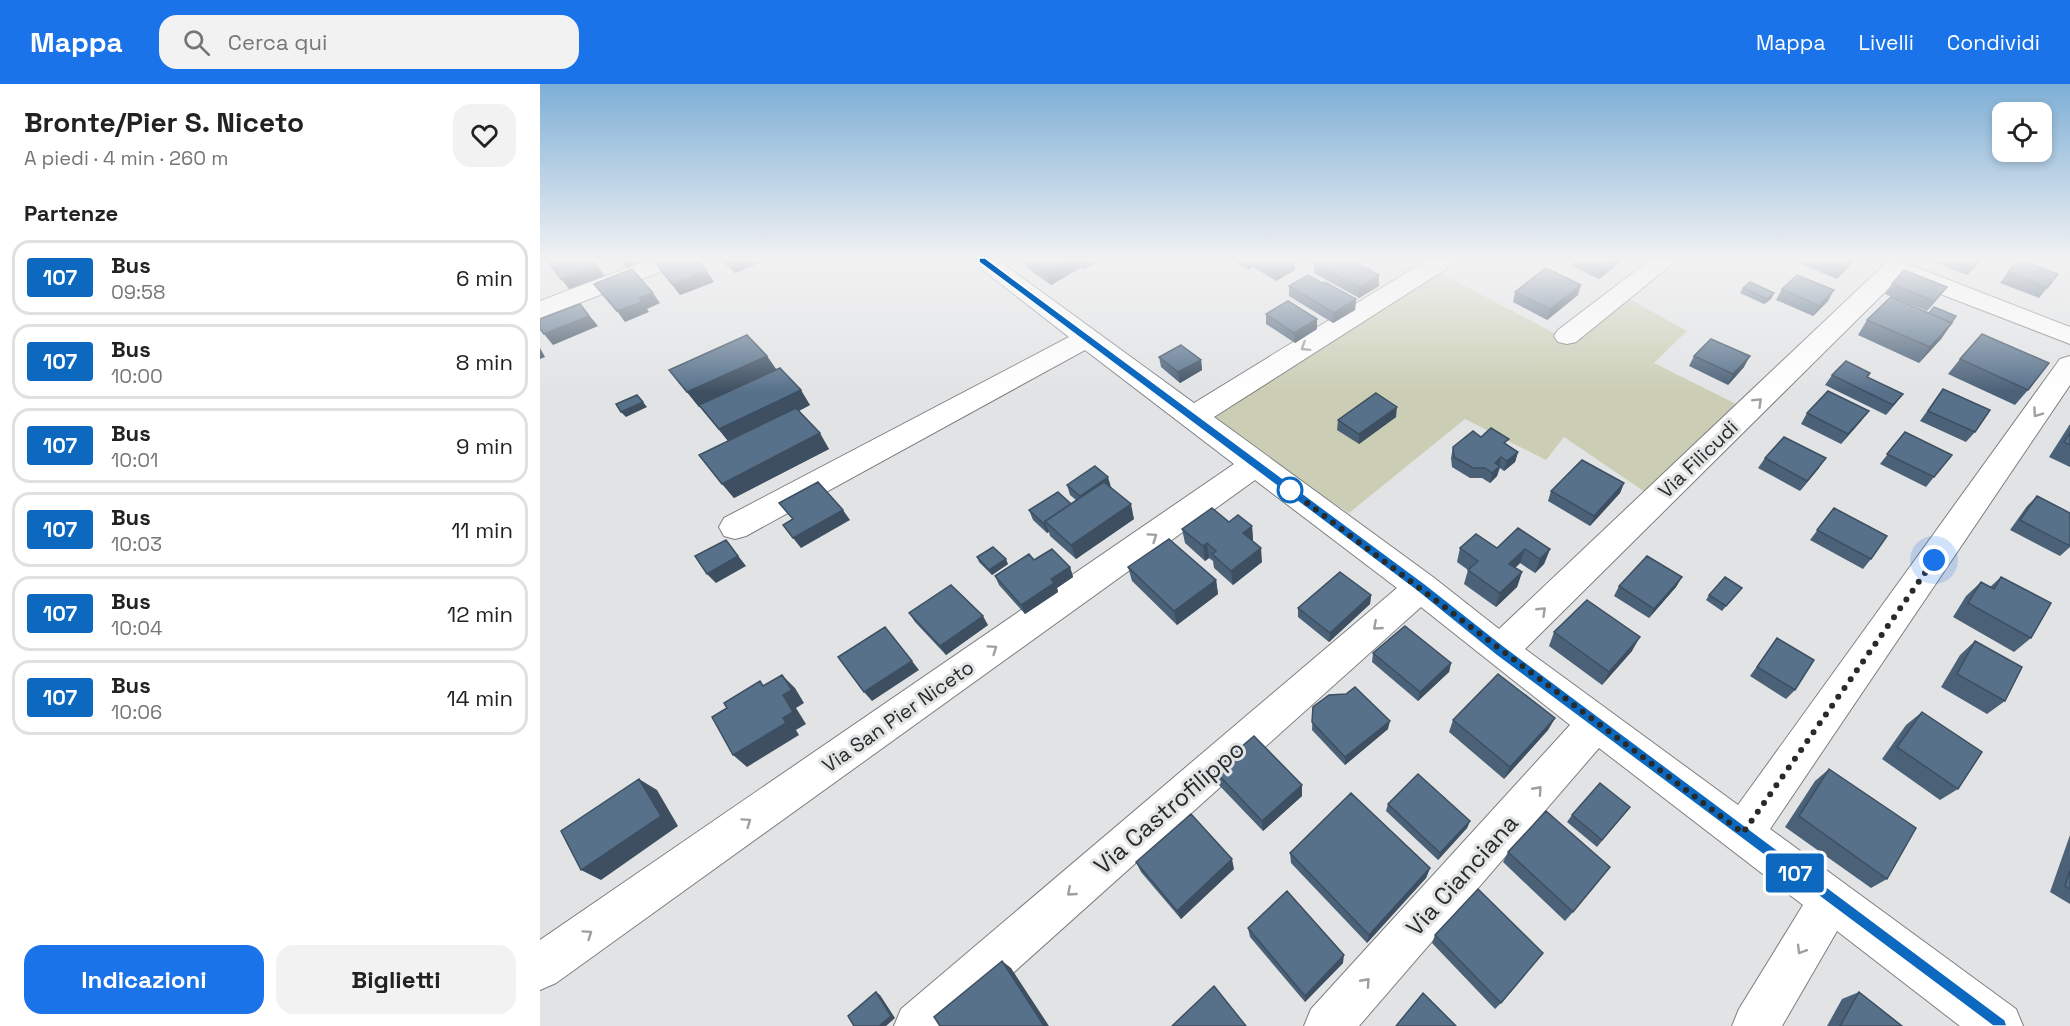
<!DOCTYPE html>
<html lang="it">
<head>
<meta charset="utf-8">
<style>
  :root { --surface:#fff; --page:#f2f2f2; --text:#222; --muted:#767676; --line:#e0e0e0; --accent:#1a73e8 }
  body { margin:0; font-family:"Space Grotesk",sans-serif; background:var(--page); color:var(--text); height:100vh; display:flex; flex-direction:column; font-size:22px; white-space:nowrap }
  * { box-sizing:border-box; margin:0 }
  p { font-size:20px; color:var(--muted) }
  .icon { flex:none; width:33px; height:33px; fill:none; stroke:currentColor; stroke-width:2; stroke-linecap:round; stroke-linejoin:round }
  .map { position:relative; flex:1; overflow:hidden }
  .panel { display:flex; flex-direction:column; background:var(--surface); width:540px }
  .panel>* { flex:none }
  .badge { padding:0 12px; border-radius:4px; font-size:21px; line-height:39px }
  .fabs { position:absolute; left:1452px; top:18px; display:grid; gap:12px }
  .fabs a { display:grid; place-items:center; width:60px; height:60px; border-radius:12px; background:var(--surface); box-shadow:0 3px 9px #0003; font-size:30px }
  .you { position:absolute; width:30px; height:30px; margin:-15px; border:4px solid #fff; border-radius:50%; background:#1a73e8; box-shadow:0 0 0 9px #1a73e833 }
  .map>.badge { position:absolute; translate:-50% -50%; box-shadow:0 0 0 3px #fff }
  h2 { padding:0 24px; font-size:22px; line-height:54px }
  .round { display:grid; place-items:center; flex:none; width:63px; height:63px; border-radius:18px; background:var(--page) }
  .head { display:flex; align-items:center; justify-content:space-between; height:102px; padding:0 24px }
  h1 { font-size:28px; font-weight:600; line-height:45px }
  .primary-button { display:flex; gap:12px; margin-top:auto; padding:12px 24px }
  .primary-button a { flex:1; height:69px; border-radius:18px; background:var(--accent); color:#fff; font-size:24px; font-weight:600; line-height:69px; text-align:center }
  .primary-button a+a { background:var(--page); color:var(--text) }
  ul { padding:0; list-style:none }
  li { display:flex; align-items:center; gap:18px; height:75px; margin:0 12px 9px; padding:0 12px; border:3px solid var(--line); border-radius:18px }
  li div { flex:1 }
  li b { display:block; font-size:22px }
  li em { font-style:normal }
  li .badge { min-width:66px; font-weight:700; text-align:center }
  header { display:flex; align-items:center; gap:36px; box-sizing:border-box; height:84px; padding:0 30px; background:var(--accent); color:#fff }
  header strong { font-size:28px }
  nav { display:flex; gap:33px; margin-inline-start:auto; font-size:21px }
  .search { width:420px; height:54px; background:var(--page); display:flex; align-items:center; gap:15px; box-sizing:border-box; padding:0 21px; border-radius:18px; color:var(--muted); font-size:22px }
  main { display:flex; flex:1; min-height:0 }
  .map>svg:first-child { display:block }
</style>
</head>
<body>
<header>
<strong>Mappa</strong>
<div class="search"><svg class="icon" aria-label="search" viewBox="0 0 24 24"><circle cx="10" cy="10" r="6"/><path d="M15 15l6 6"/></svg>Cerca qui</div>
<nav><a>Mappa</a><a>Livelli</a><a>Condividi</a></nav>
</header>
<main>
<section class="panel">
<div class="head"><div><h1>Bronte/Pier S. Niceto</h1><p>A piedi · 4 min · 260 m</p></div><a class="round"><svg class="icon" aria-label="heart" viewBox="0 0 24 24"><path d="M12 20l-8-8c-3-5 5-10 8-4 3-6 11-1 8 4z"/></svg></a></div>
<h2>Partenze</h2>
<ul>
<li><span class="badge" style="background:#0c69bf;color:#fff">107</span><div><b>Bus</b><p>09:58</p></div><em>6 min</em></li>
<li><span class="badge" style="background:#0c69bf;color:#fff">107</span><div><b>Bus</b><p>10:00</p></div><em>8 min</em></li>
<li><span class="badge" style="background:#0c69bf;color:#fff">107</span><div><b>Bus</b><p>10:01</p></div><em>9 min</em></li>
<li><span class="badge" style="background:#0c69bf;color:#fff">107</span><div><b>Bus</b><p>10:03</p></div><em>11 min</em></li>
<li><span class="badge" style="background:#0c69bf;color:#fff">107</span><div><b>Bus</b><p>10:04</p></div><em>12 min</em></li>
<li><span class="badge" style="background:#0c69bf;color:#fff">107</span><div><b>Bus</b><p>10:06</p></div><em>14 min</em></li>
</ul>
<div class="primary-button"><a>Indicazioni</a><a>Biglietti</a></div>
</section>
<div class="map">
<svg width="1530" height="942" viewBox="0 0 1530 942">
  <rect width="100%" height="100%" fill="#e1e3e4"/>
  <path fill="#cbceb4" d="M900,189L1014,249L1071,205L1147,247L1114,279L1198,321L1108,410L1024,353L1006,376L925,335L809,429L668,335Z"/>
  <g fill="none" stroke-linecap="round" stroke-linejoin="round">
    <g stroke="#7e7f81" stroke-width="2">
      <path id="minor" d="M108,176H142L138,181L0,234V217Z
        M430,176H458L654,319L887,176H916L912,181L674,333L893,493L959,545L1346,179L1355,177L1373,182L1530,243V260L1359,194L985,565L1198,721L1520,275L1530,272V301L1230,745L1476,925L1483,942H1420L1297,847L1242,942H1192L1199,925L1263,821L1059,664L819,942H764L771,925L1030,641L881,523L414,942H354L361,925L857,504L715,396L16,899L0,906V856L694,380L545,266L206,452L195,455L184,452L179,443L184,434L529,253Z
        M1110,176H1137L1036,258L1027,260L1018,258L1014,252L1018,246Z"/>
    </g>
    <use href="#minor" fill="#fff" fill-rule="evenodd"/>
  </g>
  <path fill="#4b6178" d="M180,176H224V177L195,189Z
    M485,176H561L544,185L542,183L511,201L487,184Z
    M696,176H755V186L736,197L713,183L708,186L696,179Z
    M1034,176H1080L1079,179L1059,195L1032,182Z
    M1252,176H1315L1297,195Z
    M1390,176H1442L1427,191Z
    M114,177L174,198L140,211L121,187Z
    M774,179L839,202L819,214L774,189Z
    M1468,188L1518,190L1499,214L1460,199Z
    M782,199L816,215L815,226L793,239L749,212V202Z
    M1352,200L1399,213L1387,227L1345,210Z
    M1203,204L1231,215L1224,220L1200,209Z
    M1242,205L1288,217L1273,232L1236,216Z
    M975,208L1038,211L1007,236L973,218Z
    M726,230L777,235V245L755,259L726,240Z
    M1327,236L1411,239H1412L1401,255L1379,279L1318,251Z
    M227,272L236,285L270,321L259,327L289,365L194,414L159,371L188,357L160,323H159L129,286Z
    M1154,272L1204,283L1188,301L1149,282Z
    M619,273L661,276L662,286L640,299L621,283Z
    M1420,275L1488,306L1475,321L1408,290Z
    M1330,289L1328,293L1363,310L1346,331L1285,301L1292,291Z
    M1403,305L1435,348L1426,358L1380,337Z
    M1267,329L1321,337L1301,360L1261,340Z
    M856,333L819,360L797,346L798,336Z
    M1530,340V383L1509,373Z
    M1365,348L1394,393L1386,403L1340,380Z
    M941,353L968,361L978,368L975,378L964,387L960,384L957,392L950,399L942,394H930L912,383L911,374L913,363Z
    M1225,374L1279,384L1260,407L1218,384Z
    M1084,399L1080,409L1050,442L1008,417L1011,407Z
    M527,401L571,403L594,435L536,475L510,452L509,448L507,449L493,436L489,426L531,420L536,416L530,411Z
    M1497,412L1530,429V463L1520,472L1470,446L1487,422Z
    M1294,424L1331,475L1323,485L1270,456Z
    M689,438L712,442L713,457L722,478L693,501L674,484L673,477L669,474L665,477L645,459L642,445Z
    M920,464H957L1010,465L1004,480L995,489L980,479L975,484L982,488L977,503L956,523L924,500L928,486L917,478Z
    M437,473L468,480L452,491L439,478Z
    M494,476L530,483L533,493L517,504L518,508L485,530L459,501L455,492Z
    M588,483L676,496L678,510L637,541L592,497Z
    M1142,493L1136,503L1109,534L1074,512L1079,502Z
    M1461,493L1491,554L1474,568L1413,533L1426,512L1441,498L1450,503Z
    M1198,508L1182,527L1166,516L1169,511Z
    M831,511L830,520L789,558L758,533V524Z
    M369,529L448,541L406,571L375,538Z
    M1014,548L1092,567L1062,601L1009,562Z
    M1237,554L1255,606L1246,615L1210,592Z
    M1435,557L1465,617L1447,630L1401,603L1420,571Z
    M833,569L911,579L909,588L878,617L832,578Z
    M773,623L848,645L805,681L772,646Z
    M1382,628L1418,705L1400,716L1342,675L1366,641Z
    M1015,634L1008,646L964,695L909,648L913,636Z
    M1289,685L1347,795L1331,804L1245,743L1275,697Z
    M674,686L762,701V712L723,747L676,698Z
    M848,720L930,737L927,744L898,776L846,727Z
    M1090,723L1057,763L1027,738L1032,731Z
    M1530,751V820L1510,808Z
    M968,768L1033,828L1025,837L963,778Z
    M750,769L890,784L886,794L827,859L751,779Z
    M596,778L694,785L641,835L601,788Z
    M708,844L803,879L765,918L710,853Z
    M895,851L961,919L955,925L892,859Z
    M1319,908L1362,942H1287L1302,915Z"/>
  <path fill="#3d4f61" d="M80,176H108L86,184Z
    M196,176H224V177L195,189L189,179Z
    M523,176H540L542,183L511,201L506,186Z
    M542,176H561L544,185Z
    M707,176H713V183L708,186Z
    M755,176V186L736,197V187Z
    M1073,176H1080L1079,179L1059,195L1063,184Z
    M1311,176H1315L1297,195L1303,184Z
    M1440,176H1442L1427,191L1435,181Z
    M57,182L65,192L29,205L21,195Z
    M167,187L174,198L140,211L133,201Z
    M839,191V202L819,214L820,204Z
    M1041,201L1038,211L1007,236L1010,225Z
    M1407,203L1399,213L1387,227L1394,217Z
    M1294,206L1288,217L1273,232L1279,222Z
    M113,209L120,219L107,225L109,228L85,238L77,227L99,214Z
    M1234,209L1231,215L1224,220L1227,215Z
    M816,215L815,226L793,239L794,229Z
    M40,220L58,242L13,261L4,250Z
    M777,235V245L755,259L754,249Z
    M1412,239L1401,255L1379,279L1390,263Z
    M0,264L5,273L0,275Z
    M227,272L237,287L159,323L147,308Z
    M1210,272L1204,283L1188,301L1193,290Z
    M661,276L662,286L640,299L638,288Z
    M261,306L270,321L191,361L179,345Z
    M1363,310L1355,320L1346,331L1353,321Z
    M103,318L107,323L86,333L81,328Z
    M857,323L856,333L819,360V350Z
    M1329,327L1321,337L1301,360L1308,350Z
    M280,349L289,365L194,414L182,400Z
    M978,368L975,378L964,387L967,377Z
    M961,373L957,392L950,399L955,379Z
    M1286,374L1279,384L1260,407L1267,397Z
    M568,393L571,403L543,422L540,412Z
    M1084,399L1080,409L1050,442L1054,432Z
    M591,420L594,435L536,475L531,461Z
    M303,426L310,436L261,464L253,454Z
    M505,438L509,448L507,449L503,439Z
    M712,442L713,457L704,463L703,449Z
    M186,456L206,482L176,499L167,490Z
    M667,459L669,474L665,477L663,462Z
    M721,464L722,478L693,501L691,487Z
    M985,465L980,479L965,494L969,480Z
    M1010,465L1004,480L995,489L1000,475Z
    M466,475L468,480L452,491L449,486Z
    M530,483L533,493L517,504L518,508L485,530L481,521L511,495Z
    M982,488L977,503L956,523L960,509Z
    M1142,493L1136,503L1109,534L1114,525Z
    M676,496L678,510L637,541L634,527Z
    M831,511L830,520L789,558L790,549Z
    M443,532L448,541L406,571L400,562Z
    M1100,553L1092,567L1062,601L1069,588Z
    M372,577L379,586L332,617L324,608Z
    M911,579L909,588L878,617L880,608Z
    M242,591L255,604L264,619L256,624L266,640L256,646L259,651L207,683L193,671L243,634Z
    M1015,634L1008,646L964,695L970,683Z
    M850,637L848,645L805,681V673Z
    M99,695L117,706L138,742L61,796L41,786Z
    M762,701V712L723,747L722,737Z
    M930,737L927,744L898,776L900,769Z
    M692,775L694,785L641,835L637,827Z
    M890,784L886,794L827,859L829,851Z
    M804,871L803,879L765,918V912Z
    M462,877L471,884L509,942H504Z
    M336,908L340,911L355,934L346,942H339Z"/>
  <path fill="#57718b" stroke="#3d4f61" stroke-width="1.5" d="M7,176H53L57,182L21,195Z
    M115,176H157L167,187L133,201L114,177Z
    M185,176H196L189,179Z
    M493,176H523L506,186Z
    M718,176H755L736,187Z
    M779,176H811L839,191L820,204L774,179Z
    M1044,176H1073L1063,184Z
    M1283,176H1311L1303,184Z
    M1422,176H1440L1435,181Z
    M1478,176H1482L1518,190L1507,204L1468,188Z
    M1006,184L1041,201L1010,225L975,208Z
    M92,185L113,209L99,214L102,218L77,227L54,200Z
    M1364,186L1407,203L1394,217L1352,200Z
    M768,191L782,199L785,198L816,215L794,229L749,202Z
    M1257,191L1294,206L1279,222L1242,205Z
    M1210,198L1234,209L1227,215L1203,204Z
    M1351,213L1412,239L1390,263L1327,236Z
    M748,217L777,235L754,249L726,230Z
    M40,220L49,232L4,250L0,245V235Z
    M1394,223L1416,232L1411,239L1389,229Z
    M1442,250L1509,279L1488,306L1420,275Z
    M207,251L227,272L147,308L129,286Z
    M1171,255L1210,272L1193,290L1154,272Z
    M641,261L661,276L638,288L619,273Z
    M1306,277L1330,289L1327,293L1363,310L1353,321L1292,291Z
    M240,284L261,306L179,345L159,321Z
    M1403,305L1450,326L1435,348L1388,327Z
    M1288,307L1329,327L1308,350L1267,329Z
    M836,309L857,323L819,350L798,336Z
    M97,311L103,318L81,328L76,320Z
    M256,324L280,349L182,400L159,371Z
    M951,344L969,355L964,359L978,368L967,377L961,373L955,379L960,382L952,389L945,384H933L914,373L913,363L933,347L941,353Z
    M1365,348L1412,371L1394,393L1347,370Z
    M1530,349V361L1524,358Z
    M1244,353L1286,374L1267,397L1225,374Z
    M1042,376L1084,399L1054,432L1011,407Z
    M555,382L568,393L540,412L527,401Z
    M278,398L303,426L253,454L243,441L253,435L239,419Z
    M564,398L591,420L531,461L505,437Z
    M518,408L531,420L503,439L489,426Z
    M1497,412L1530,429V462L1480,436Z
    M672,424L689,438L698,431L712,442L703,449L721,464L691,487L672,470L676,467L667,459L663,462L642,445Z
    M1294,424L1347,452L1331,475L1277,446Z
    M978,444L1010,465L1000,475L985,465L969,480L982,488L960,509L928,486L938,477L920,464L936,450L957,464Z
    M629,455L676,496L634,527L588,483Z
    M186,456L198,472L167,490L155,472Z
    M453,463L466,475L449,486L437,473Z
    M512,465L530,483L511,495L514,499L481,521L455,492L489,470L494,476Z
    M1107,472L1142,493L1114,525L1079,502Z
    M800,488L831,511L790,549L758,524Z
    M1185,493L1202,504L1186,522L1169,511Z
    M1461,493L1511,519L1491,554L1428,519L1441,498L1454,505Z
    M411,501L443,532L400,562L369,529Z
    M1047,516L1100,553L1069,588L1014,548Z
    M865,542L911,579L880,608L833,569Z
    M345,543L372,577L324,608L298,573Z
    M1237,554L1274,576L1255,606L1217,583Z
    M1435,557L1482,583L1465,617L1417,590Z
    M958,590L1015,634L970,683L913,636Z
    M242,591L252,606L243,611L253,628L243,634L246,639L193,671L172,633L187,624L184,619L220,597L223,602Z
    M815,603L850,637L805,673L772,638L773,623L789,611L806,610Z
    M1382,628L1442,668L1418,705L1357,663Z
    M714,652L762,701L722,737L674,686Z
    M1289,685L1376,744L1347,795L1259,732Z
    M878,690L930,737L900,769L848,720Z
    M99,695L121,732L41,786L21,747Z
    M1060,699L1090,723L1062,756L1032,731Z
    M811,709L890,784L829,851L750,769Z
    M1006,727L1070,783L1033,828L968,768Z
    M651,730L692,775L637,827L596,778Z
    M1530,786V805L1525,802Z
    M938,805L1003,869L961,919L895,851Z
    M747,807L804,871L765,912L708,844Z
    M462,877L504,942H400L394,933Z
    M674,902L706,942H632Z
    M336,908L351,932L339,942H314L308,932Z
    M1319,908L1362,942H1300Z
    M883,909L916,942H856Z"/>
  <defs><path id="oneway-chevron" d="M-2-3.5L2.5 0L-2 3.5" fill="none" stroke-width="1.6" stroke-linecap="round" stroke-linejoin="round" transform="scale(1.5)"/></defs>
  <g stroke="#9f9f9f">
    <use href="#oneway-chevron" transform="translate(765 263) rotate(148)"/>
    <use href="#oneway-chevron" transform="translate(1218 318) rotate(-44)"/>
    <use href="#oneway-chevron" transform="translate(1497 329) rotate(125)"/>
    <use href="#oneway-chevron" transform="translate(613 453) rotate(-35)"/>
    <use href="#oneway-chevron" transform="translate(1002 527) rotate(-44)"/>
    <use href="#oneway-chevron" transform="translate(837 542) rotate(139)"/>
    <use href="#oneway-chevron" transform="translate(453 565) rotate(-35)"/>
    <use href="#oneway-chevron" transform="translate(998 706) rotate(-48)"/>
    <use href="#oneway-chevron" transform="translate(207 738) rotate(-35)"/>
    <use href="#oneway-chevron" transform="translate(531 808) rotate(139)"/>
    <use href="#oneway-chevron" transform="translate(48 850) rotate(-35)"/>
    <use href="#oneway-chevron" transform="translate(1261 866) rotate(121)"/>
    <use href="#oneway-chevron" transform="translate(826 898) rotate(-48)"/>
  </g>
  <linearGradient id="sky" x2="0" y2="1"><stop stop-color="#7eafd6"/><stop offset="0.57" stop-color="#f2f2f3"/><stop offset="1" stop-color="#f2f2f3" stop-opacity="0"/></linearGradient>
  <rect width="1530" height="308" fill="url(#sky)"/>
  <path fill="#0c69bf" stroke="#fff" stroke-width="1.5" d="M439,174H445L885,500L965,563L1465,936L1467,942H1453L956,571L877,507L439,178Z"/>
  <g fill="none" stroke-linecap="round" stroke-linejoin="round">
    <path stroke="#292a2a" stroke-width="6" stroke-dasharray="0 10.8" d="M750,406L1203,749L1394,476"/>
  </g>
  <circle fill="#fff" stroke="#0c69bf" stroke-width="3" cx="750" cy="406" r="12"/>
  <g text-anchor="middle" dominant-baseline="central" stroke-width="6" stroke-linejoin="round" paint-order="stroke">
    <g font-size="20" fill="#292a2a" stroke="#e1e3e4">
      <text transform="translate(1158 375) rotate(-44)">Via Filicudi</text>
      <text transform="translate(358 632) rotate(-35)">Via San Pier Niceto</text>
    </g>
    <g font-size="24" fill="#292a2a" stroke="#e1e3e4">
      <text transform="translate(629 723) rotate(-41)">Via Castrofilippo</text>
      <text transform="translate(922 791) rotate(-48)">Via Cianciana</text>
    </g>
  </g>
</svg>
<div class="fabs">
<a><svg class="icon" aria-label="locate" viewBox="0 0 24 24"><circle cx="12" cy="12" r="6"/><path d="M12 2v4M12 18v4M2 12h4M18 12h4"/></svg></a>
</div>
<div class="you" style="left:1394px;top:476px"></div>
<b class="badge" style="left:1255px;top:789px;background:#0c69bf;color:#fff">107</b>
</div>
</main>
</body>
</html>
